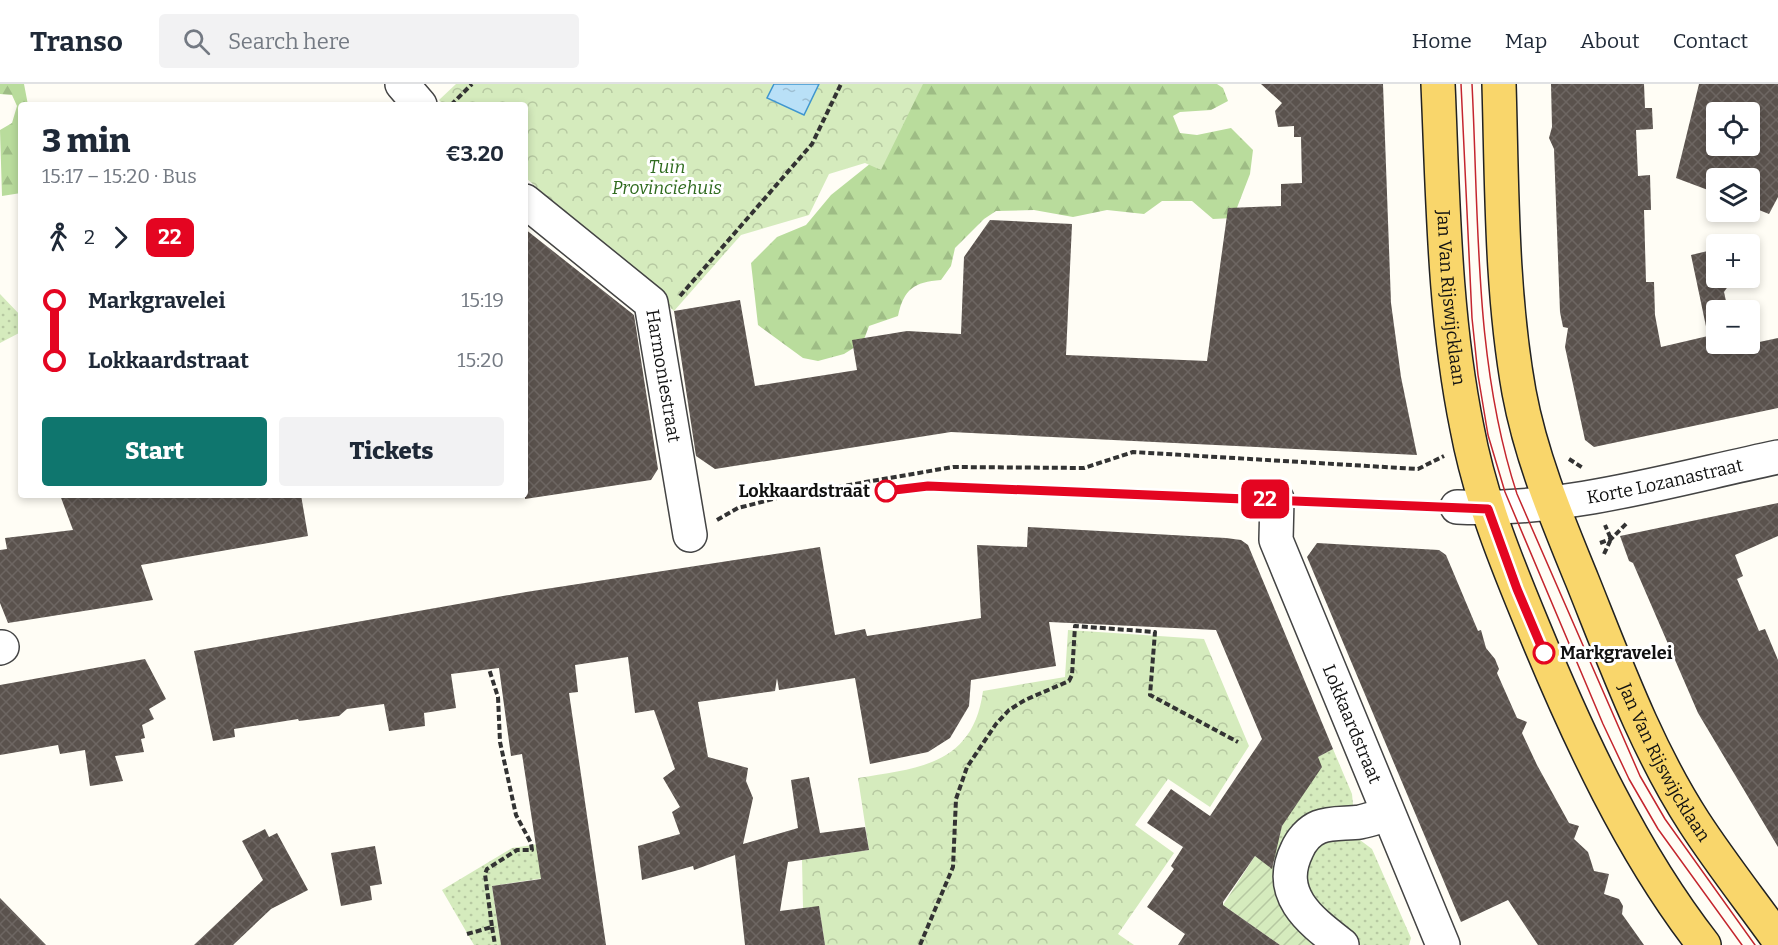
<!DOCTYPE html>
<html lang="en">
<head>
<meta charset="utf-8">
<style>
  :root { --surface:#fff; --page:#f2f2f3; --text:#1f2937; --muted:#747a83; --line:#e0e1e3; --accent:#0f766e }
  body { margin:0; font-family:Bitter,serif; background:var(--page); color:var(--text); height:100vh; display:flex; flex-direction:column; font-size:22px; white-space:nowrap }
  * { box-sizing:border-box; margin:0 }
  p { font-size:20px; color:var(--muted) }
  .icon { flex:none; width:33px; height:33px; fill:none; stroke:currentColor; stroke-width:2; stroke-linecap:round; stroke-linejoin:round }
  .map { position:relative; flex:1; overflow:hidden }
  .details { position:absolute; left:18px; top:18px; width:510px; height:396px; display:flex; flex-direction:column; background:var(--surface); border-radius:6px; box-shadow:0 3px 9px #0003 }
  .details>* { flex:none }
  .badge { padding:0 12px; border-radius:9px; font-size:21px; line-height:39px }
  .fabs { position:absolute; left:1706px; top:18px; display:grid; gap:12px }
  .fabs a { display:grid; place-items:center; width:54px; height:54px; border-radius:6px; background:var(--surface); box-shadow:0 3px 9px #0003; font-size:30px }
  .map>.badge { position:absolute; translate:-50% -50%; box-shadow:0 0 0 3px #fff }
  .legs { display:flex; align-items:center; gap:9px; height:66px; padding:0 24px; font-size:20px }
  .legs p { margin-inline-start:auto }
  .head { display:flex; align-items:center; justify-content:space-between; height:102px; padding:0 24px }
  h1 { font-size:33px; font-weight:800; line-height:45px }
  .action { display:flex; gap:12px; margin-top:auto; padding:12px 24px }
  .action a { flex:1; height:69px; border-radius:6px; background:var(--accent); color:#fff; font-size:24px; font-weight:800; line-height:69px; text-align:center }
  .action a+a { background:var(--page); color:var(--text) }
  ul { padding:0 24px; list-style:none }
  li { display:flex; align-items:center; gap:21px; height:60px; font-size:22px }
  li i { display:grid; place-items:center; width:9px; height:100%; margin:0 8px; background:currentColor }
  li i::after { content:''; width:15px; height:15px; margin:-8px; border:4px solid; border-radius:50%; background:var(--surface) }
  li p { margin-inline-start:auto }
  li:first-child i { background:linear-gradient(#0000 50%,currentColor 0) }
  li:last-child i { background:linear-gradient(currentColor 50%,#0000 0) }
  header { display:flex; align-items:center; gap:36px; box-sizing:border-box; height:84px; padding:0 30px; background:var(--surface); border-bottom:2px solid var(--line) }
  header strong { font-size:28px }
  nav { display:flex; gap:33px; margin-inline-start:auto; font-size:21px }
  .search { width:420px; height:54px; background:var(--page); display:flex; align-items:center; gap:15px; box-sizing:border-box; padding:0 21px; border-radius:6px; color:var(--muted); font-size:22px }
  .map>svg:first-child { display:block }
</style>
</head>
<body>
<header>
<strong>Transo</strong>
<div class="search"><svg class="icon" aria-label="search" viewBox="0 0 24 24"><circle cx="10" cy="10" r="6"/><path d="M15 15l6 6"/></svg>Search here</div>
<nav><a>Home</a><a>Map</a><a>About</a><a>Contact</a></nav>
</header>
<div class="map">
<svg width="1778" height="861" viewBox="0 0 1778 861">
  <defs>
    <pattern id="grass-dots" width="8" height="8" patternUnits="userSpaceOnUse" patternTransform="scale(1.5)"><rect width="8" height="8" fill="#d5ebbd"/><path d="M2 2h.1M6 6h.1" fill="none" stroke="#b6c8a1" stroke-width="1.8" stroke-linecap="round"/></pattern>
    <pattern id="forest-firs" width="22" height="20" patternUnits="userSpaceOnUse" patternTransform="scale(1.5)"><rect width="22" height="20" fill="#b9dc9c"/><path d="M5 1l3.5 6h-7zM16 11l3.5 6h-7z" fill="#9ebc85"/></pattern>
    <pattern id="park-crowns" width="20" height="18" patternUnits="userSpaceOnUse" patternTransform="scale(1.5)"><rect width="20" height="18" fill="#d5ebbd"/><path d="M2 6a3 3 0 1 1 6 0M12 15a3 3 0 1 1 6 0" fill="none" stroke="#b6c8a1"/></pattern>
    <pattern id="garden-furrows" width="10" height="10" patternUnits="userSpaceOnUse" patternTransform="scale(1.5)"><rect width="10" height="10" fill="#d5ebbd"/><path d="M-1 1l2-2M0 10L10 0M9 11l2-2" fill="none" stroke="#b6c8a1"/></pattern>
    <pattern id="water-ripples" width="26" height="14" patternUnits="userSpaceOnUse" patternTransform="scale(1.5)"><rect width="26" height="14" fill="#b9e0f7"/><path d="M2 4q2-2 4 0t4 0M15 11q2-2 4 0t4 0" fill="none" stroke="#9ebfd3"/></pattern>
    <pattern id="building-cross-hatch" width="8" height="8" patternUnits="userSpaceOnUse" patternTransform="scale(1.5)"><rect width="8" height="8" fill="#5a524d"/><path d="M0 0l8 8M0 8l8-8" fill="none" stroke="#6d6662"/></pattern>
  </defs>
  <rect width="100%" height="100%" fill="#fffdf5"/>
  <path fill="url(#grass-dots)" d="M0,210L21,232V248L0,259Z
    M1333,665L1352,710L1353,721L1280,768L1275,783L1274,772L1282,742L1318,673Z
    M1324,753H1356L1372,765L1411,854L1409,861H1358L1313,826L1300,789Z
    M565,756L570,790L492,802L501,861H474L442,806L512,764Z"/>
  <path fill="url(#forest-firs)" d="M0,0H24L28,21H21V109L2,112L0,46L12,39L17,22L12,11L0,10Z
    M912,0H1217L1223,4L1228,17L1211,26L1180,28L1173,32L1180,49L1197,51L1231,44L1253,66L1250,90L1233,134L1213,135L1192,117H1162L1144,130L1107,126L1073,133L1034,126L996,127L984,135L955,164L951,182L941,196C914,198 904,205 898,232L869,242L863,258L844,270L818,277L803,274L758,241L751,179L777,153L806,141L831,111L881,71Z"/>
  <path fill="url(#park-crowns)" d="M456,0H923L881,86L865,79L829,90L809,131L741,151L674,227L525,93V21H444L439,16Z
    M1068,546L1204,555L1249,662L1210,723L1168,695L1135,741L1174,769L1118,850L1134,861H825L819,823L803,824L802,776L869,766L858,694C919,684 973,681 983,607L1065,593Z"/>
  <path fill="url(#garden-furrows)" d="M1255,772L1275,783C1274,821 1297,835 1322,861H1280L1223,821Z"/>
  <path fill="url(#water-ripples)" stroke="#3f96cf" stroke-width="1.5" d="M774,0H819L804,31L767,14Z"/>
  <path fill="url(#building-cross-hatch)" fill-rule="evenodd" d="M1261,0H1383L1391,219L1401,293L1417,371L951,348L715,385L696,372L674,227L740,216L755,302L857,286L852,256L907,247L961,250L964,173L990,136L1072,140L1066,271L1207,277L1228,124L1281,122V100L1302,99L1301,53H1294V42L1278,43L1275,27L1282,19Z
    M1551,0H1644L1645,24H1652L1653,45L1636,46L1638,92L1650,91L1651,126H1644L1646,198H1654L1655,231L1661,263L1708,252L1691,171L1716,165V194H1734L1724,208L1728,226H1716V260H1735L1736,263L1778,254V324L1594,363L1585,356L1565,263L1568,244L1563,243L1560,228L1554,65L1549,54L1552,43Z
    M1699,0H1778V113L1769,130L1749,122V94H1716V109L1676,94ZM1716,28H1749V62H1716Z
    M525,145L634,231L658,385L651,396L525,415Z
    M60,411H301L308,452L141,481L153,516L8,539L0,519V466L7,465L5,454L73,446Z
    M1778,419V452L1735,471L1743,492L1737,495L1759,547L1765,545L1778,576V763L1698,629L1633,479L1629,477L1620,452Z
    M1028,443L1226,454L1241,456L1248,461L1333,665L1318,673L1322,683L1282,742L1272,785L1255,772L1223,818V821L1280,861H1178L1185,850L1147,823L1174,785L1171,782L1183,763L1147,739L1171,705L1210,732L1262,655L1216,546L1049,538L1056,582L971,596L969,622L950,654L928,668L870,680L855,594L779,606L777,594L775,607L698,618L708,673L748,684L746,697L753,714L743,760L798,744L791,696L809,693L820,749L865,743L869,766L788,778L780,827L819,822L825,861H745L735,771L694,786L693,782L642,796L638,762L680,750L672,728L680,723L663,694L675,685L654,626L635,629L628,573L575,581L578,608L569,609L606,861H501L492,802L541,795L522,670L511,672L499,584L451,590L456,624L424,629L425,642L389,647L384,620L347,625L339,632L299,637L298,635L234,645L235,653L213,657L194,567L526,508L820,463L835,551L865,545L867,552L981,534L977,461L1027,463Z
    M1317,459L1439,466L1446,471L1478,547L1481,546L1486,564L1495,575L1499,585L1497,589L1517,634L1527,638L1522,649L1537,681L1569,739L1579,742L1574,755L1588,768L1594,787L1609,790L1604,810L1619,815L1623,822L1622,830L1644,861H1538L1508,816L1461,838L1307,473Z
    M145,575L166,615L149,625L154,635L142,641L145,654L141,655L144,668L115,672L123,697L90,702L85,666L60,670L58,661L0,671V601Z
    M265,745L269,753L277,749L308,806L271,825L233,861H194L263,796L242,757Z
    M375,762L382,800L370,802L372,816L341,822L331,769Z
    M0,814L46,861H0Z"/>
  <g fill="none" stroke-linecap="round" stroke-linejoin="round">
    <g stroke="#444" stroke-width="36">
      <g id="minor">
        <path d="M402,0L420,21"/>
        <path id="s1" d="M525,117L651,219L690,451"/>
        <path id="s2" d="M1277,415L1276,456L1443,861"/>
        <path id="s3" d="M1457,423C1565,428 1673,395 1778,373"/>
        <path d="M0,564L2,563"/>
        <path d="M1342,861C1311,837 1275,811 1297,766C1301,757 1309,747 1319,743C1331,738 1347,740 1360,738C1369,736 1378,733 1387,731"/>
      </g>
    </g>
    <g stroke="#222" stroke-width="36">
      <g id="major">
        <path id="s4" d="M1438,0C1443,115 1444,231 1467,344C1480,414 1507,480 1534,545C1578,652 1632,769 1704,861"/>
        <path id="s5" d="M1499,0C1502,103 1501,207 1519,308C1531,373 1557,435 1582,496C1615,578 1646,664 1694,738C1720,778 1750,816 1778,855"/>
      </g>
    </g>
    <path stroke="#333" stroke-width="4" stroke-dasharray="6 3" stroke-linecap="butt" d="M451,21L472,0
      M680,212L812,60L841,0
      M1569,375L1583,384
      M717,436L738,424L785,412L953,383L1084,384L1133,368L1418,385L1444,372
      M1600,459L1611,455L1627,439
      M1604,470L1611,455L1605,441
      M492,843L495,861
      M467,850L492,843L485,790L487,785L517,766H532L531,759L516,731L500,658L498,613L489,585
      M920,861L953,783L956,715L967,683L996,640L1009,626L1025,616L1069,597L1072,591L1075,542L1155,548L1150,611L1238,658"/>
    <use href="#minor" stroke="#fff" stroke-width="33"/>
    <use href="#major" stroke="#f9d66b" stroke-width="33"/>
    <path stroke="#c4262e" stroke-width="1.5" d="M1461,0L1472,234L1478,291L1488,351L1505,408L1603,640L1629,695L1658,745L1742,861
      M1472,0C1479,137 1474,279 1517,410L1640,692L1665,735L1755,861"/>
  </g>
  <g fill="none" stroke-linecap="round" stroke-linejoin="round">
    <g stroke="#fff" stroke-width="14">
      <path id="line-1" d="M886,407L928,402L1488,425L1517,505L1544,569"/>
    </g>
    <use href="#line-1" stroke="#e40521" stroke-width="9"/>
  </g>
  <g fill="#fff" stroke="#e40521" stroke-width="3">
    <circle cx="886" cy="407" r="10"/>
    <circle cx="1544" cy="569" r="10"/>
  </g>
  <g text-anchor="middle" dominant-baseline="central" stroke-width="6" stroke-linejoin="round" paint-order="stroke">
    <g font-size="18" font-style="italic" fill="#2f6b1f" stroke="#fff">
      <text x="667" y="83">Tuin<tspan x="667" dy="21">Provinciehuis</tspan></text>
    </g>
    <g font-size="18" fill="#111" stroke="#fff">
      <text stroke="none"><textPath href="#s4" startOffset="214">Jan Van Rijswijcklaan</textPath></text>
      <text stroke="none"><textPath href="#s1" startOffset="236">Harmoniestraat</textPath></text>
      <text stroke="none"><textPath href="#s3" startOffset="210">Korte Lozanastraat</textPath></text>
      <text stroke="none"><textPath href="#s2" startOffset="240">Lokkaardstraat</textPath></text>
      <text stroke="none"><textPath href="#s5" startOffset="708">Jan Van Rijswijcklaan</textPath></text>
    </g>
    <g font-size="18" font-weight="bold" fill="#111" stroke="#fff" text-anchor="end">
      <text x="870" y="407">Lokkaardstraat</text>
      <text x="1560" y="569" text-anchor="start">Markgravelei</text>
    </g>
  </g>
</svg>
<div class="fabs">
<a><svg class="icon" aria-label="locate" viewBox="0 0 24 24"><circle cx="12" cy="12" r="6"/><path d="M12 2v4M12 18v4M2 12h4M18 12h4"/></svg></a>
<a><svg class="icon" aria-label="layers" viewBox="0 0 24 24"><path d="M12 4l9 5-9 5-9-5zM3 14l9 5 9-5"/></svg></a>
<a>+</a>
<a>−</a>
</div>
<b class="badge" style="left:1265px;top:415px;background:#e40521;color:#fff">22</b>
<section class="details">
<div class="head"><div><h1>3 min</h1><p>15:17 – 15:20 · Bus</p></div><b>€3.20</b></div>
<div class="legs"><svg class="icon" aria-label="walk" viewBox="0 0 24 24"><circle cx="13" cy="4" r="2"/><path d="M13 8l-2 6 4 7M11 14l-3 7M7 12l3-4h3l4 4"/></svg>2<svg class="icon" aria-label="forward" viewBox="0 0 24 24"><path d="M9 5l7 7-7 7"/></svg><b class="badge" style="background:#e40521;color:#fff">22</b></div>
<ul>
<li><i style="color:#e40521"></i><b>Markgravelei</b><p>15:19</p></li>
<li><i style="color:#e40521"></i><b>Lokkaardstraat</b><p>15:20</p></li>
</ul>
<div class="action"><a>Start</a><a>Tickets</a></div>
</section>
</div>
</body>
</html>
